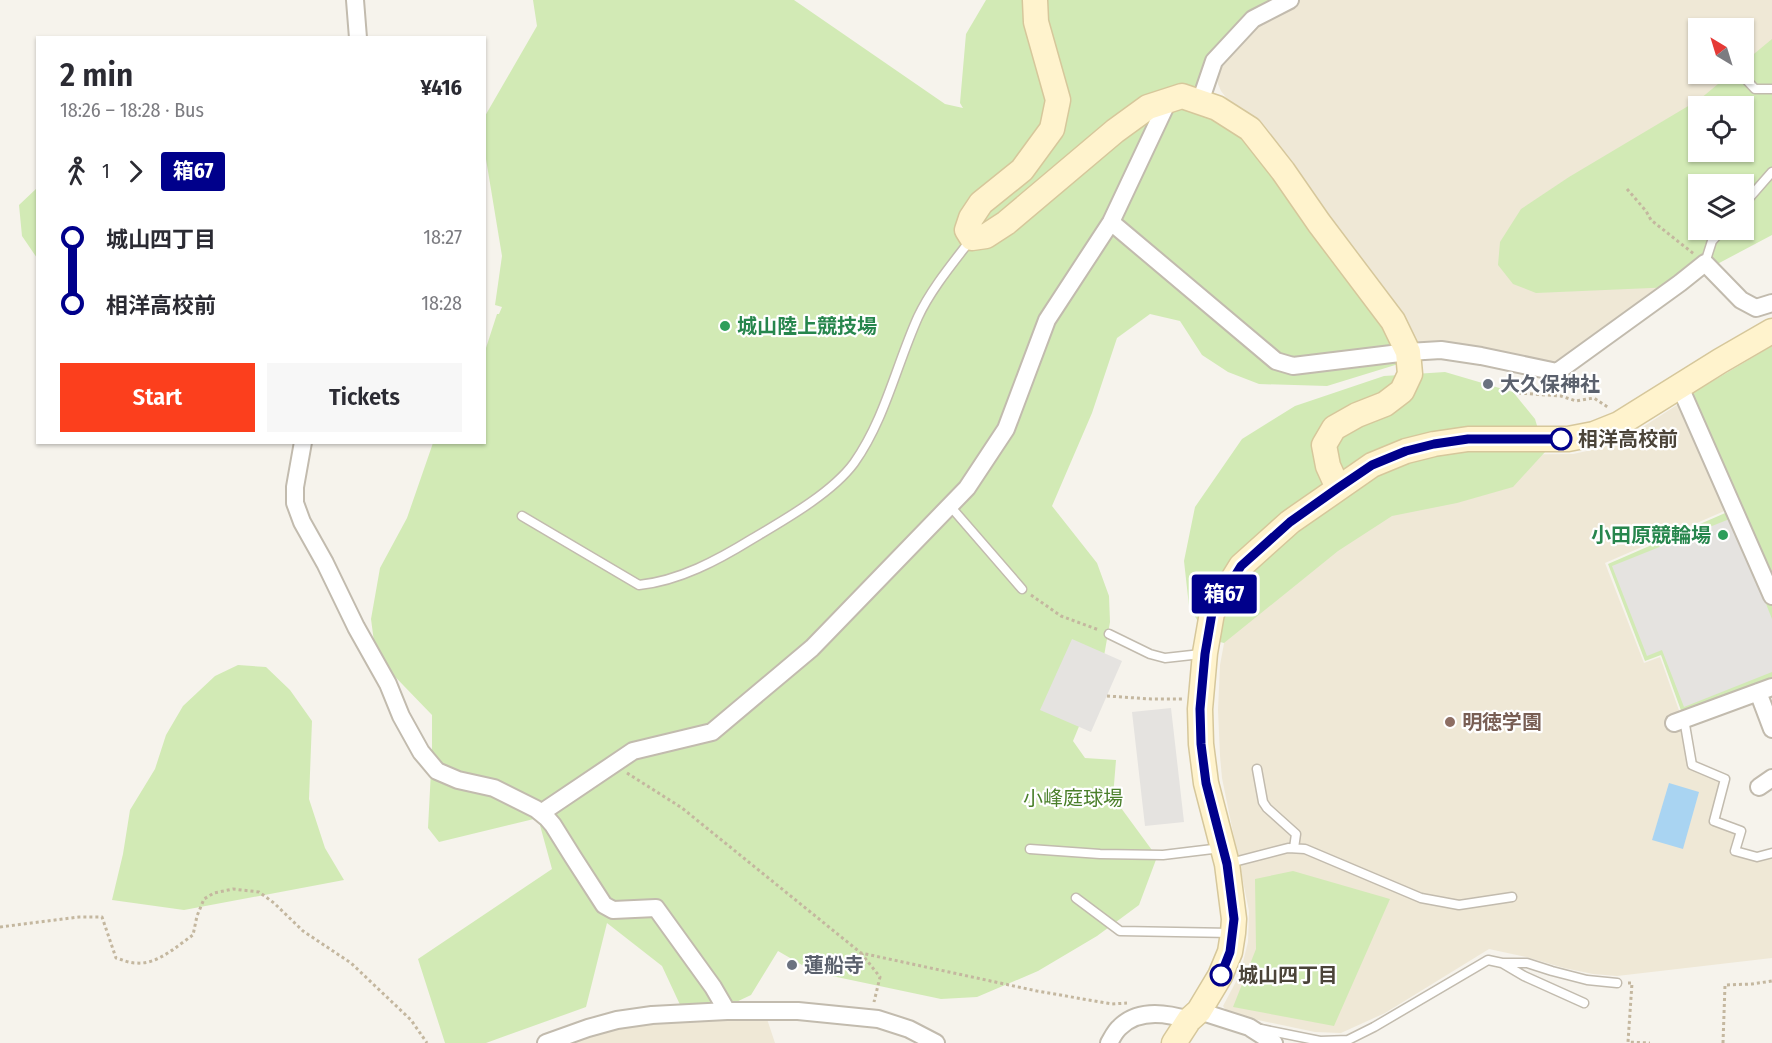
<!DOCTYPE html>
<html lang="en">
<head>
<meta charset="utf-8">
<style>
  :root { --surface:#fff; --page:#f7f7f7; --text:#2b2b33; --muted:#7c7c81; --accent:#fc3f1d }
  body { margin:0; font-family:"Fira Sans Condensed","Noto Sans JP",sans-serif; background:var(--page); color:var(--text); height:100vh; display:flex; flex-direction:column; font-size:22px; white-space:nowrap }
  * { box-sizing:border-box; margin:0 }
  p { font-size:20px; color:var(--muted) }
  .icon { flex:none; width:33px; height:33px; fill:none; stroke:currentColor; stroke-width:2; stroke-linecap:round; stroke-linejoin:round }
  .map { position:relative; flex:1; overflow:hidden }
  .side { position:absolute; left:36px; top:36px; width:450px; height:408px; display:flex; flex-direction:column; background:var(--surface); border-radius:0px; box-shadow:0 2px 4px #0004 }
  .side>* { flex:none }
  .badge { padding:0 12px; border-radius:4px; font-size:21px; line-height:39px }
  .needle { width:39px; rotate:322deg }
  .controls { position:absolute; left:1688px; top:18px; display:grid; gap:12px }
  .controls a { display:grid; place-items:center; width:66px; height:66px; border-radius:0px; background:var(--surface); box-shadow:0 2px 4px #0004; font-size:30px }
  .map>.badge { position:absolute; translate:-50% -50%; box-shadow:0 0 0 3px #fff }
  .legs { display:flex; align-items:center; gap:9px; height:66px; padding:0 24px; font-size:20px }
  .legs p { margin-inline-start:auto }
  .head { display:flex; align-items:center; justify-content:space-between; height:102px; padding:0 24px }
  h1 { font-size:33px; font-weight:600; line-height:45px }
  .primary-button { display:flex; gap:12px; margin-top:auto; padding:12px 24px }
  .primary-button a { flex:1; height:69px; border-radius:0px; background:var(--accent); color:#fff; font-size:24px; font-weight:600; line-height:69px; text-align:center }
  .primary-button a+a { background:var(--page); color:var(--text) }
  ul { padding:0 24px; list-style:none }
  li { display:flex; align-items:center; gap:21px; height:66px; font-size:22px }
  li i { display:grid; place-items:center; width:9px; height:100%; margin:0 8px; background:currentColor }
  li i::after { content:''; width:15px; height:15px; margin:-8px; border:4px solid; border-radius:50%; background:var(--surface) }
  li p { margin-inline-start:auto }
  li:first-child i { background:linear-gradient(#0000 50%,currentColor 0) }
  li:last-child i { background:linear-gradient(currentColor 50%,#0000 0) }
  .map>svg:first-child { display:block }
</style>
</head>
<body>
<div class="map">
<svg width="1772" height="1043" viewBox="0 0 1772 1043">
  <rect width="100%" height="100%" fill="#f6f3ec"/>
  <path fill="#efe8d6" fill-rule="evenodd" d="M1300,0H1772V80L1749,71L1743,57V28H1698V74H1727L1745,92L1743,184H1698V230L1693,265L1556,363L1467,348L1439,341L1420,342L1414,340L1221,91L1218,84L1217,75L1219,67L1246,33L1271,14ZM1698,106H1743V152H1698Z
    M1680,403L1729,509L1605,563L1644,663L1660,657L1681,716L1688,767L1721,780L1709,823L1738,832L1732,851L1772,856V958L1617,976L1593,974L1564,968L1526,957L1489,949L1385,1013L1341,1033L1315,1032L1229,1014L1223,1006L1240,974L1248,942L1249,911L1222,778L1220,756L1218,710L1220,665L1225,638L1235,613L1467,455L1573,454L1601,448L1629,436Z
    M644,1019H767L775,1043H570L575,1034Z"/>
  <path fill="#d2eab5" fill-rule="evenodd" d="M533,0H794L945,104L963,108L960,103L966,34L986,0H1277L1212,56V93L1234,127L1374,306L1405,362L1327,386L1259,384L1228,372L1202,355L1180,321L1150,314L1117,338L1092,413L1052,506L1097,563L1109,596L1110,622L1101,673L1073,741L1085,758L1116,760L1113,797L1157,857L1139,905L1097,936L1038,971L977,997L941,999L832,976L809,969L778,951L751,995L715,1012L682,1009L662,966L607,923L586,1007L486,1043H445L418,959L552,869L538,818L439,842L428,828L432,752V715L376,657L371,619L380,568L407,518L433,443L484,442L485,351L497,314H499L502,307L495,305L502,256L485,153V116L537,26Z
    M1772,39V235L1674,287L1536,293L1513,284L1498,265L1500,242L1521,209L1569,177L1700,99L1730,74H1743V63ZM1698,106H1743V152H1698ZM1698,184H1743V230H1698Z
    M37,188V258L22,236L19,205Z
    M1772,346V681L1683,716L1661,655L1645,661L1608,564L1739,507L1691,394Z
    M1445,372L1513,392L1535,419L1545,452L1513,487L1457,503L1392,516L1338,551L1224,643L1208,639L1189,606L1184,561L1195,507L1242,439L1295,406L1384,376Z
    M238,665L266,667L290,690L312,721L309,799L325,848L344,880L184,910L112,900L123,854L130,810L155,769L166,735L183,706L215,676Z
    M1293,871L1390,899L1334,1026L1233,1007L1256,949L1255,879Z"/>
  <path fill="#e5e3e0" d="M1732,518L1772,619V672L1684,707L1662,650L1647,656L1612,566Z
    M1072,639L1122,661L1091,732L1040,710Z
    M1171,708L1184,822L1145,826L1132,712Z"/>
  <path fill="#a9d4f2" d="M1669,783L1699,792L1683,849L1652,840Z"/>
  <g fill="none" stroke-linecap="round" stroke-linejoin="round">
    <g stroke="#c2bbae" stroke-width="11">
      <path id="lane" d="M1741,74L1755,89H1772
        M1743,205L1772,172
        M1705,263L1712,241L1722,230
        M950,506L1022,589
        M522,516L639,585C679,581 718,560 752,539C784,520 832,493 854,463C885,419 896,366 918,317C931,289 953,263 972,238
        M1109,634L1150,654L1165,658L1201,654
        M1684,719L1692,765L1725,779L1714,821L1741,831L1735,851L1757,857L1772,853
        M1257,769L1263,802L1267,808L1296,834L1294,848
        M1030,849L1100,854L1163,855L1221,848
        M1230,863L1288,848L1305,849L1421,898L1459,905L1512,897
        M1076,898L1120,931L1232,933
        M1502,963L1524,976L1584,1003
        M1261,1029L1320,1041L1348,1040L1374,1027L1488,960L1502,963H1527L1552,971L1587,980L1617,983"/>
    </g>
    <g stroke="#c2bbae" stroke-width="20">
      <path id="street" d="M355,0L358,38
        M1200,102L1214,61L1253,19L1290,0
        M1111,222L1276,361L1293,366L1408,352L1441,350L1481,356L1557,372L1680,283L1705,263L1741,300L1756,308L1772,303
        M1680,387L1772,596
        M303,442L295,487V503L302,522L325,563L356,627L388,684L401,716L421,752L437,771L458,780L494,788L536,809L547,818L553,825L573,857L604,905L613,910L656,908L713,987L727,1011
        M1758,692L1772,729
        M1674,723L1772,687
        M1759,787L1772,778
        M541,813L633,751L712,732L812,648L967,488L1006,429L1047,320L1111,222L1168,101
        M1199,1011L1249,1027L1274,1043
        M546,1043L588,1028L617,1020L652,1015L727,1011H798L878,1019L909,1029L936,1043
        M1109,1043C1112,1038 1115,1031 1120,1027C1138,1009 1167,1013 1189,1020"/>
    </g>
    <g stroke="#d6c79b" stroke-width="27">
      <path id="secondary" d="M1035,0L1036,22L1058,100L1052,129L1022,170L981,203L971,218L967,230L972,238L986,236L1006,223L1115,131L1148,107L1182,96L1217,108L1250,129L1283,171L1319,223L1393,321L1408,352L1410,374L1402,391L1385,404L1357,415L1334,428L1324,445L1328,466L1338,488
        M1174,1043L1189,1020L1199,1011L1220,976L1230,952L1233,933L1234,919L1227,864L1206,783L1201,744L1200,709L1205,653L1212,613L1241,566L1290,522L1372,465L1406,451L1434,444L1468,439H1568L1594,434L1619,424L1720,361L1772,331"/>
    </g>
    <path stroke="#c4b79f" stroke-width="3" stroke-dasharray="3 3" stroke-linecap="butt" d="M1627,189L1646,211L1651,220L1694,254
      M1518,393L1561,396L1576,401L1594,398L1609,408
      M1031,595L1061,616L1099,630
      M1107,696L1151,699H1183
      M627,773L682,808L861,953L1037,991L1112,1004L1127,1003
      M0,927L79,917H102L116,958C123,960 129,963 136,963C157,965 177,946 193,935L197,916L204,899L214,893L233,889L259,892L274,903L303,931L351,963L411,1020L427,1043
      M861,953L880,977L874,1002
      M1628,983H1632L1628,1042L1650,1043
      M1723,1043L1725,985L1752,984L1772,981"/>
    <use href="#lane" stroke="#fff" stroke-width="8"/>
    <use href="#street" stroke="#fff" stroke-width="16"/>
    <use href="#secondary" stroke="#fff3cd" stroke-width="24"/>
  </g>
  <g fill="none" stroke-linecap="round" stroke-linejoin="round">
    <g stroke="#fff" stroke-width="14">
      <path id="line-1" d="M1221,975L1230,952L1234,919L1227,864L1206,783L1201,744L1200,709L1205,654L1212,613L1241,566L1290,522L1338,488L1372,465L1406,451L1434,444L1468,439H1561"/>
    </g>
    <use href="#line-1" stroke="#00008b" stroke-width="9"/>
  </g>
  <g fill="#2e9e5b" stroke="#fff" stroke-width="2">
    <circle cx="725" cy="326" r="6"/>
    <circle cx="1723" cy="535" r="6"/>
  </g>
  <g fill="#6b7280" stroke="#fff" stroke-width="2">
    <circle cx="1488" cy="384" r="6"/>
    <circle cx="792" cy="965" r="6"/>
  </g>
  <g fill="#fff" stroke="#00008b" stroke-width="3">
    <circle cx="1561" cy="439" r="10"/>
    <circle cx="1221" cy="975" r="10"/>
  </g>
  <circle fill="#8d6e63" stroke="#fff" stroke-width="2" cx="1450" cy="722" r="6"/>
  <g text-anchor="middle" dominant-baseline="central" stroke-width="4.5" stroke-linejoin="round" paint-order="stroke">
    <g font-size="20" font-weight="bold" fill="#27864d" stroke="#fff" text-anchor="start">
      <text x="737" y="326">城山陸上競技場</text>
      <text x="1711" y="535" text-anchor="end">小田原競輪場</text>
    </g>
    <g font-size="20" font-weight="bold" fill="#5b616d" stroke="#fff" text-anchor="start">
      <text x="1500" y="384">大久保神社</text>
      <text x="804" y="965">蓮船寺</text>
    </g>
    <g font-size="20" font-weight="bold" fill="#4b4439" stroke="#fff" text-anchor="start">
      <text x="1578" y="439">相洋高校前</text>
      <text x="1238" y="975">城山四丁目</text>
    </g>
    <g font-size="20" font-weight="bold" fill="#785e54" stroke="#fff" text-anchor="start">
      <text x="1462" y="722">明徳学園</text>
    </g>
    <g font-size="20" fill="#4a7f2a" stroke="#fff">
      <text x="1073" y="798">小峰庭球場</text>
    </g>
  </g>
</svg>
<div class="controls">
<a><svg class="needle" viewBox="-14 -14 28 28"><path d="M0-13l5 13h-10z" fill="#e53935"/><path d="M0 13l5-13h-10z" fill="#7c7c81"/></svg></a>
<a><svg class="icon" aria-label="locate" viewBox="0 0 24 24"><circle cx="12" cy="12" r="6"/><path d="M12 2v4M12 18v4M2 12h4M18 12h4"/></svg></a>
<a><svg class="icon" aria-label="layers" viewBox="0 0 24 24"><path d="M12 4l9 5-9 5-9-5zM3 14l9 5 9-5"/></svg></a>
</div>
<b class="badge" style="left:1224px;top:594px;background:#00008b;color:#fff">箱67</b>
<section class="side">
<div class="head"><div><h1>2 min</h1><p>18:26 – 18:28 · Bus</p></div><b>¥416</b></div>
<div class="legs"><svg class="icon" aria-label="walk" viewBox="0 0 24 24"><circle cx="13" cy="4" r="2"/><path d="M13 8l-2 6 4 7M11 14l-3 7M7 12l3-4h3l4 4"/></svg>1<svg class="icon" aria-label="forward" viewBox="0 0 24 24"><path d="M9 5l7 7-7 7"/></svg><b class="badge" style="background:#00008b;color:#fff">箱67</b></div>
<ul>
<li><i style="color:#00008b"></i><b>城山四丁目</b><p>18:27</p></li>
<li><i style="color:#00008b"></i><b>相洋高校前</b><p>18:28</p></li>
</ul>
<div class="primary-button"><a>Start</a><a>Tickets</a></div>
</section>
</div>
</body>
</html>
